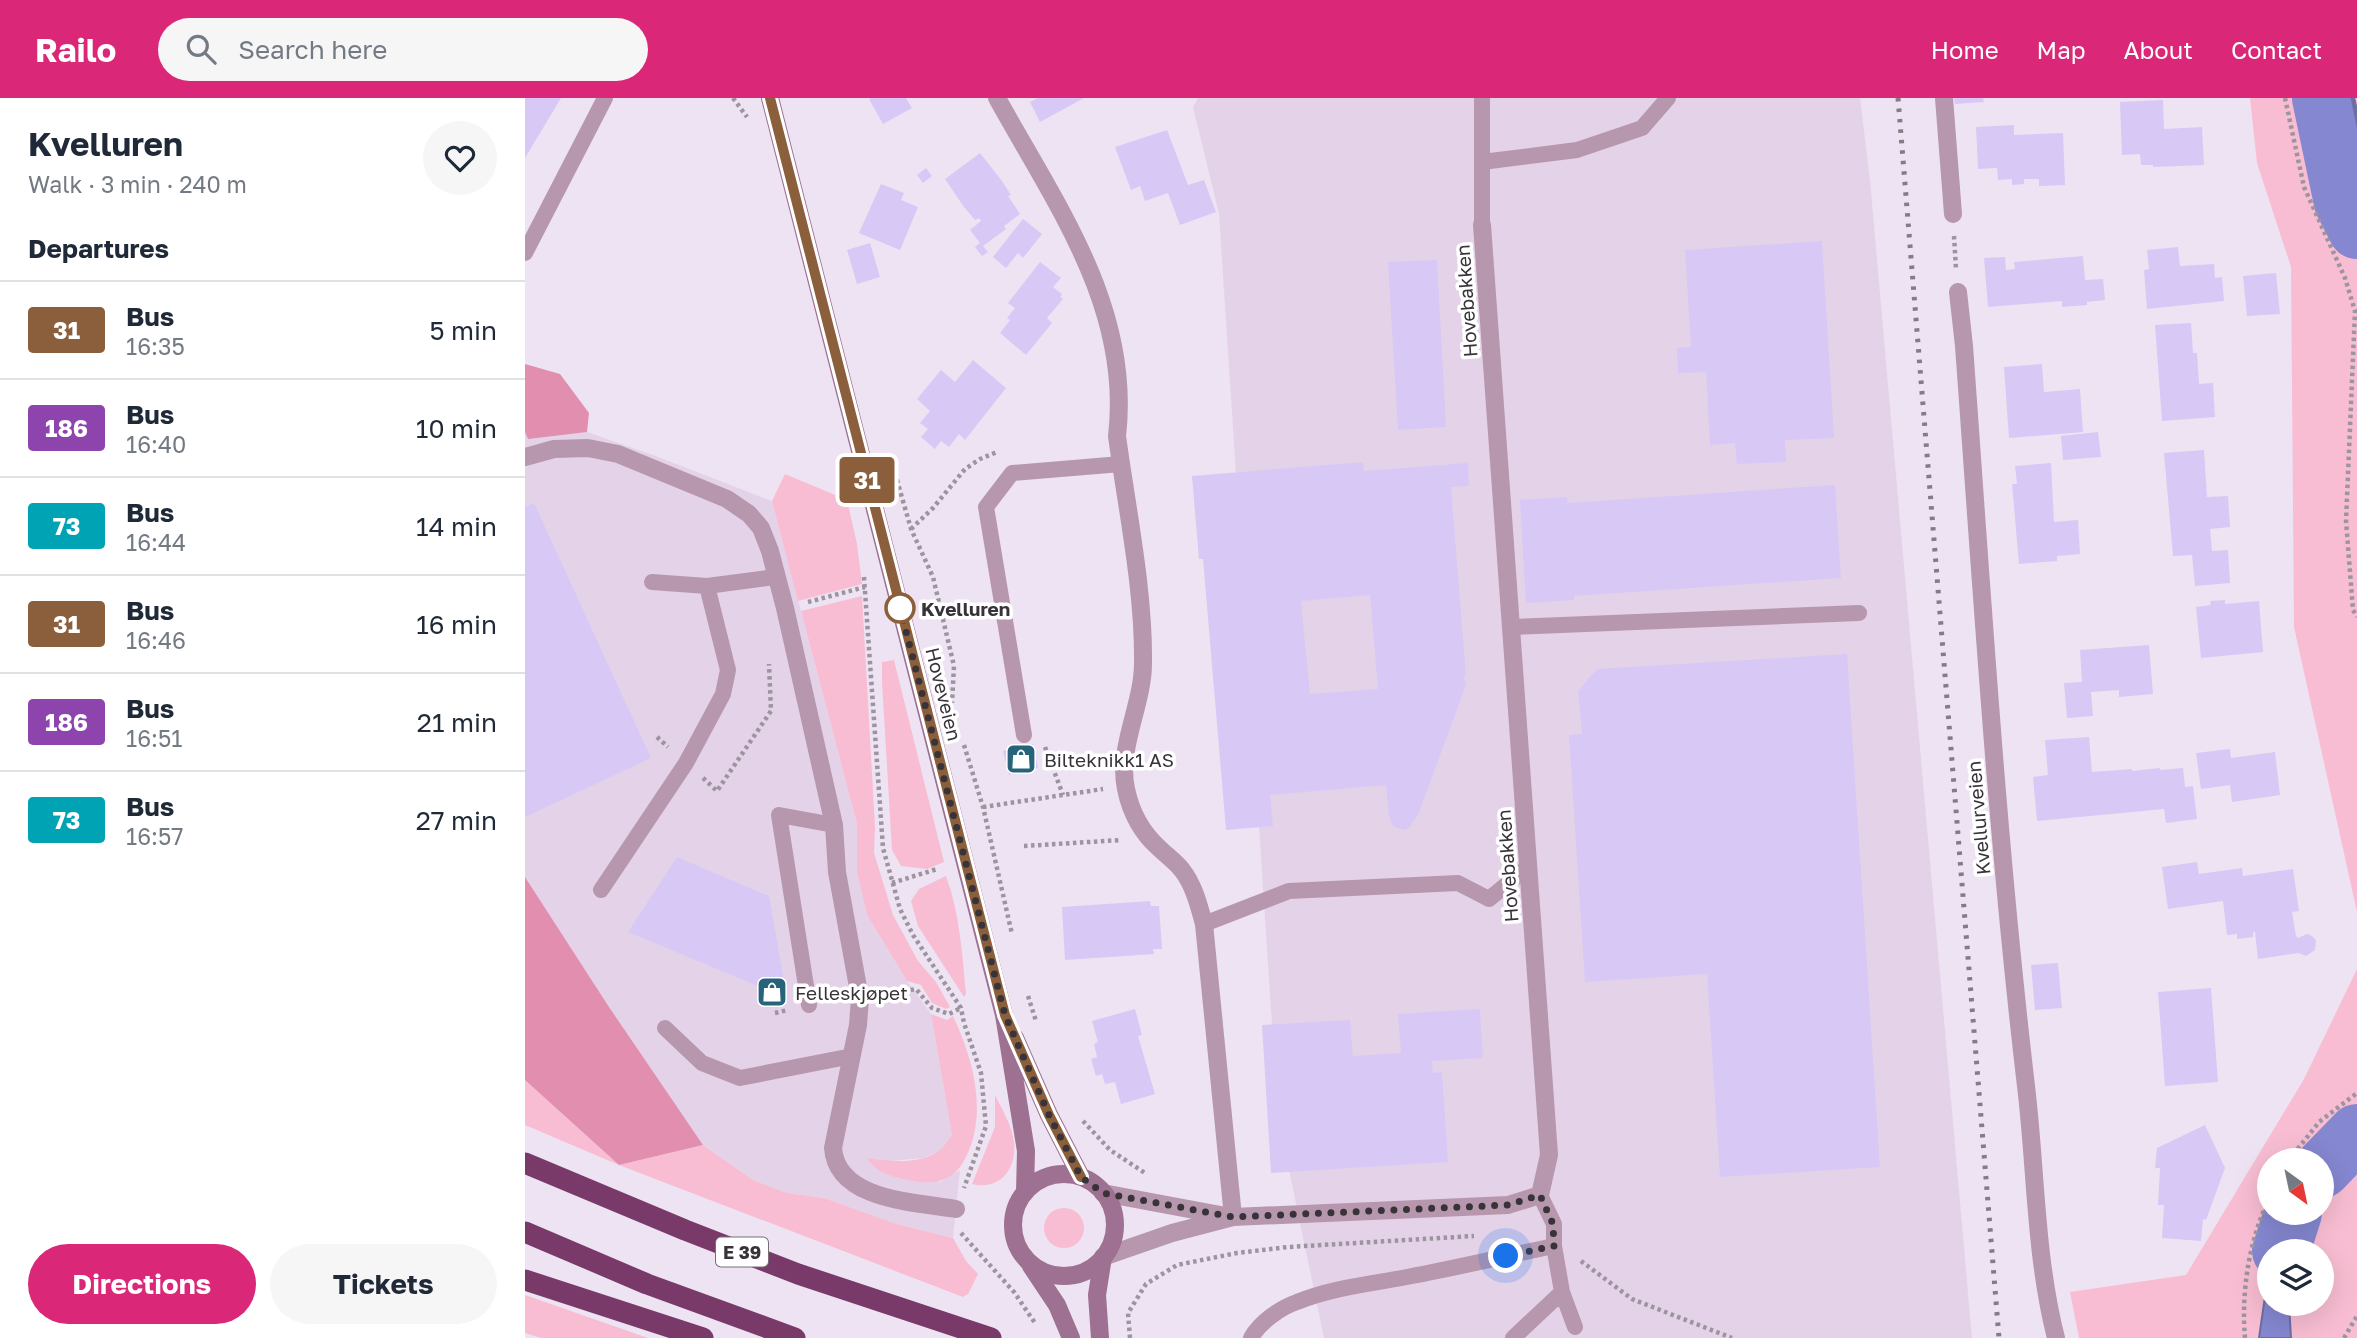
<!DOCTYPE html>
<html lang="en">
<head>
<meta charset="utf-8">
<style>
  :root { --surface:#fff; --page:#f6f6f7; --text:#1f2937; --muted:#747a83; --line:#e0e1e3; --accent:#db2777 }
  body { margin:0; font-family:"Golos Text",sans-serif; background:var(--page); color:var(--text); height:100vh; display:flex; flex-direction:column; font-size:26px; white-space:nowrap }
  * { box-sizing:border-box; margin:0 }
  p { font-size:23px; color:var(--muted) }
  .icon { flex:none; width:38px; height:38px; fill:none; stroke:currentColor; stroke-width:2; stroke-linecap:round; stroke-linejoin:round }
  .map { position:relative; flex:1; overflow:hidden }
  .side { display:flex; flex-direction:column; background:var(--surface); width:525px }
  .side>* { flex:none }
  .badge { padding:0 14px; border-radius:5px; font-size:24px; line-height:46px }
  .needle { width:46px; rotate:147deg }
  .buttons { position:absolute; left:1732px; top:1050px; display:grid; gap:14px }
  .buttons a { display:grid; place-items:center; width:77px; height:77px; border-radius:50%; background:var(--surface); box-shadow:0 7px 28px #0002; font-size:35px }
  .you { position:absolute; width:35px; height:35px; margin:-18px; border:5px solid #fff; border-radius:50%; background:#1a73e8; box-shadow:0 0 0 10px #1a73e833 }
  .map>.badge { position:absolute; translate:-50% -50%; box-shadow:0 0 0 4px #fff }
  h2 { padding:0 28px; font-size:26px; line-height:63px }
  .round { display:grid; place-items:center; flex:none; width:74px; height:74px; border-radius:37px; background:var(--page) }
  .overview { display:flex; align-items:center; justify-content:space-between; height:119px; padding:0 28px }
  h1 { font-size:33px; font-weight:700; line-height:52px }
  .action { display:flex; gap:14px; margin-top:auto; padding:14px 28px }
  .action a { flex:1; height:80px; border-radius:42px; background:var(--accent); color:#fff; font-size:28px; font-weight:700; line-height:80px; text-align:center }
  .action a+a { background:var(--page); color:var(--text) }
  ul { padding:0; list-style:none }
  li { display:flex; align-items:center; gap:21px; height:98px; padding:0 28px; border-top:2px solid var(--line) }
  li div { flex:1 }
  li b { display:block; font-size:26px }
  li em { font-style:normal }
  li .badge { min-width:77px; font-weight:700; text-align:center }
  header { display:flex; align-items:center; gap:42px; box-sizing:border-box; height:98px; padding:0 35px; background:var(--accent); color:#fff }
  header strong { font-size:33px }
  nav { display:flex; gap:38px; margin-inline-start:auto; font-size:24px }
  .search { width:490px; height:63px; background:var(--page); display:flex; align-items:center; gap:18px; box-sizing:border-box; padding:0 24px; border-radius:38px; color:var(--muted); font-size:26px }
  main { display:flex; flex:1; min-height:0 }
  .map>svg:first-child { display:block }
</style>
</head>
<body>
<header>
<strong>Railo</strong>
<div class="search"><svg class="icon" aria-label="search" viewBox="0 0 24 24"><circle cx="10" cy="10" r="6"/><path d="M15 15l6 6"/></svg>Search here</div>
<nav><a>Home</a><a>Map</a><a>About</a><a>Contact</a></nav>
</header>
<main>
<section class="side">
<div class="overview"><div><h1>Kvelluren</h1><p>Walk · 3 min · 240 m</p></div><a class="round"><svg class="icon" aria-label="heart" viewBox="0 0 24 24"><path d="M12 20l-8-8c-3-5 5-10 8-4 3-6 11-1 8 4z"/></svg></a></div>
<h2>Departures</h2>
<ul>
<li><span class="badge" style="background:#8b5e3c;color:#fff">31</span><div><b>Bus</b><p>16:35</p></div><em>5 min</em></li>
<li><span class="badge" style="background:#8e44ad;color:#fff">186</span><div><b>Bus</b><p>16:40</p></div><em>10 min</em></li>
<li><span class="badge" style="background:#00a3b4;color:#fff">73</span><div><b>Bus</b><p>16:44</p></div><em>14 min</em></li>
<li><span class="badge" style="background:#8b5e3c;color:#fff">31</span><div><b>Bus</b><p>16:46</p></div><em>16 min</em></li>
<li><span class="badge" style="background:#8e44ad;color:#fff">186</span><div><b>Bus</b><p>16:51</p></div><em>21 min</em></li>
<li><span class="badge" style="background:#00a3b4;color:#fff">73</span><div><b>Bus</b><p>16:57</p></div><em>27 min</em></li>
</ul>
<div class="action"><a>Directions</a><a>Tickets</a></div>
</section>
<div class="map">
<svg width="1832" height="1240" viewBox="0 0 1832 1240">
  <rect width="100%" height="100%" fill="#eee3f2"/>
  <path fill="#e4d3e8" d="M673,0H1335L1345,82L1447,1240H799L753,1019L694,116L668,9Z
    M0,334L3,340L62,334L128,357L247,403L332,726V774L342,817L382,883L406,916L427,1037L414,1053L399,1060L364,1063L343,1060L415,1084L435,1072L428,1140L372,1126L299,1100L262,1095L228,1082L178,1047L84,909L0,779Z"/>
  <path fill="#f8bdd2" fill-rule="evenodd" d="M1725,0H1832V814L1769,529L1766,169L1732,65Z
    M260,376L322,402L332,446L337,486L273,503L247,403Z
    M337,498L350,729L349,755L368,817L393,863L411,884L425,909L421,911L407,905L396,887L382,883L342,817L332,774V726L276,513Z
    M369,562L419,764L402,771L376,768L367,752L357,584V564Z
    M421,778C435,816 437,855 441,896L439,899L393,828L386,803L394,791Z
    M1832,871V1240H1554L1545,1194L1661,1177L1779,981ZM1745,1062H1797V1115H1745ZM1745,1153H1797V1206H1745Z
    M406,916L422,922L428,918C448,960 463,1015 441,1059C429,1084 409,1088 383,1082C366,1078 351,1075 342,1060C363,1063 393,1067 412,1054C418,1050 422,1043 427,1037Z
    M0,982L94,1067L178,1047L228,1082L262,1095L299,1100L372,1126L428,1140L441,1163L453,1176L443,1196L438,1199L94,1067L0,1027Z
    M470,997C477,1011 487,1028 489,1044C492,1071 475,1093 447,1086L470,1029Z
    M519 1130a20 20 0 1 1 40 0a20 20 0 1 1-40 0Z
    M0,1197L123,1240H16L0,1235Z"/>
  <path fill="#e28eae" d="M0,266L35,276L64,315L62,334L3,341L0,334Z
    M0,779L84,909L178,1047L94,1067L0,982Z"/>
  <path fill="#8587d0" stroke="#6e6ea2" stroke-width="2" d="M1751,1116L1759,1153H1746Z
    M1745,1164V1206H1764L1766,1240H1734Z"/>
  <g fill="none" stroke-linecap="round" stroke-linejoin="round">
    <path stroke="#6e6ea2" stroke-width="10" d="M1825,0L1832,31"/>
    <path stroke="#8587d0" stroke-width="58" d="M1796,0L1818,105L1832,132
      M1797,1071L1832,1035
      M1756,1153L1768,1115"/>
  </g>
  <path fill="#d8c8f6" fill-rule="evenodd" d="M0,0H36L0,60Z
    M346,0H381L387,10L358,26L344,1Z
    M513,0H559L515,24L505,4Z
    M1429,0H1458L1459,4L1430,6Z
    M1638,2L1639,31L1677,29L1679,67L1628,69V67H1616L1615,56L1597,57L1595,4Z
    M1489,27V37L1538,35L1540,87L1514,88V81H1499V86L1487,87V81L1473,82L1472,70L1453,71L1451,29Z
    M642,32L663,87L679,82L691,114L655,127L643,95L620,103L615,88L606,92L590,49Z
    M455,55L477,83L486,97L483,98L495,116L479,128L481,131L458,148L463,154L457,158L450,149L455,145L445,132L456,123L454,120L450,122L439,109L420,81Z
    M401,70L407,78L398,85L392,77Z
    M356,86L379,95L376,102L393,109L375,152L334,135Z
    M498,121L517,136L498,160L493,155L481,170L468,159Z
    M1297,143L1309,340L1260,342L1261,364L1212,366L1210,345L1185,347L1181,274L1153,275L1152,250L1166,249L1160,152Z
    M345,145L355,179L332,186L322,152Z
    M1653,149L1655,168L1689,166L1690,180L1697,179L1699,203L1622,211L1619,172L1624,171L1622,152Z
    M1558,158L1560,182L1578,181L1580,202L1562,204V207L1537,209V203L1463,209L1459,160L1480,159L1481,172L1490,171L1489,164Z
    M912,162L921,329L873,332L863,164Z
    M515,164L536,180L528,189L537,196L535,199L538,201L522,220L527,225L501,257L475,235L485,222L482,220L490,210L483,205Z
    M1751,175L1755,216L1722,218L1718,178Z
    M1666,225L1668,255H1672L1674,286L1688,285L1690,319L1637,323L1630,227Z
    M448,262L481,290L440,342L434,336L424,349L416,343L410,351L396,339L403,331L395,325L405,313L392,301L416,272L430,284Z
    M1517,266L1519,294L1555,291L1558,334L1484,340L1479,269Z
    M1573,334L1576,359L1538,362L1536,338Z
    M1679,352L1682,399L1703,398L1705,429L1685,431L1687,453L1703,452L1705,485L1670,488L1667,457L1648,458L1639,355Z
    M838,364L839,373L943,365L944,388L926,389L941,578H938L941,587L893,717L884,730L878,732L868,728L864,718L861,687L745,697L748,728L701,732L678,461H674L667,378ZM845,497L853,591L785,596L776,503Z
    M1526,365L1529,424L1553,422L1555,456L1532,458V463L1494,466L1487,386H1492L1490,368Z
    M1310,387L1316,480L1049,498V502L1001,505L995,402L1042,399L1043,405Z
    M9,405L126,660L0,719V409Z
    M1700,502V506L1734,503L1738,554L1676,560L1671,509L1686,507L1685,503Z
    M1624,547L1628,596L1594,599V592L1566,594L1568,618L1542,620L1539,585L1557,584L1555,552Z
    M1322,556L1355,1069L1195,1079L1182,876L1060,884L1044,637L1057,636L1053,593L1072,571Z
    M1564,639L1567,674L1607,671V673L1635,670V672L1658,670L1660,689L1668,688L1672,721L1641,725L1639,711L1512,723L1508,679L1523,677L1520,642Z
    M508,646L513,670L484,677L478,653Z
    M1705,651L1706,660L1750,654L1755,697L1707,704L1705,687L1676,691L1671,655Z
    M152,759L244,798L262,900L103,834Z
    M1672,764L1674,776L1717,770L1718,778L1768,771L1774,813L1767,814L1771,838L1773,840L1782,836L1787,838L1791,842L1790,852L1781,858L1773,855L1733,861L1730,834H1728V839L1712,841V836L1702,837L1698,803L1643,811L1637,769Z
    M625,803L626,808H634L637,851H628L629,856L540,862L537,809Z
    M1533,865L1537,910L1510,912L1506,867Z
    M1686,890L1693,984L1640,988L1633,894Z
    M610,911L617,937L613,938L630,996L596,1006L590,984L580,986L577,976L571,978L566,961L572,959L569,946L573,944L567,923Z
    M955,911L958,960L907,963L908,975L917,974L923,1064L746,1075L737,927L825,922L828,958L876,955L873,916Z
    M1680,1027L1700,1070L1681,1122L1678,1121L1676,1143L1637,1140L1639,1107H1633L1635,1070H1630L1632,1050Z"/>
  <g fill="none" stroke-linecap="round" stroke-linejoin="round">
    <path stroke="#9c949f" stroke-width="4.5" stroke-dasharray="3.5 3.5" stroke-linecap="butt" d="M208,0L222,19
      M1760,0L1779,89L1820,180L1830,213L1821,423L1828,512L1832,519
      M1429,138L1431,171
      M370,375L386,431L408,479L429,568L427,605
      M386,431L408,410L440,371L455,361L472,354
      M339,479L358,750L375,811L388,837L436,910L439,925L456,975L461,1028L439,1090
      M283,504L340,489
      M132,639L143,649
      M439,647L458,709L487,836
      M520,649L538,697
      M178,680L192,693L246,613L244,566
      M458,709L578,691
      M499,748L596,742
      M367,785L412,771
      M358,897L391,891L407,910L424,916L436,910
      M503,898L511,923
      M250,915L263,912
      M558,1023L585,1052L620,1075
      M1764,1062L1794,1024L1832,995
      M436,1135L489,1194L510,1225
      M1056,1163L1107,1201L1207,1240
      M605,1240L603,1215L621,1186L652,1167L712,1155L763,1149L949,1138
      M1720,1240C1716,1194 1724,1141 1745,1099
      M1819,1240L1832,1218"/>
    <path stroke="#b797ad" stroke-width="16" d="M957,0V127
      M957,64L1052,52L1117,30L1143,0
      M0,155L80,0
      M127,484L182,488L250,479
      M986,529L1334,515
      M499,637L461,409L487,375L596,366
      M76,792L161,665L198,596L203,572L182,488
      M679,826L764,793L933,785L964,801L1003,769
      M284,907L254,717L309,727
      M140,930L177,965L215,980L327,958
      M1015,1097L1029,1126V1148L1037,1194L1050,1229
      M726,1240C735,1224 755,1210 772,1204C806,1190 845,1186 882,1179C931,1170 980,1158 1029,1148
      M988,1240L1037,1194"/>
    <path stroke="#b797ad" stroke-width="18" d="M472,0C531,107 607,210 592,338C602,412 619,492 618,565C618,607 592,650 601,691C606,715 616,734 634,750C641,757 651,764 657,772C669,787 674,808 679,826L708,1119
      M1419,0L1428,116
      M1433,194L1439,248C1457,494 1472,742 1501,988C1511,1071 1510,1158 1531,1240
      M0,359L29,351L63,350L93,356L202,401L224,416L236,430L245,453L260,510L309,727L312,774L335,900L333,927L308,1050C312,1103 391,1104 431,1111
      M578,1095L701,1118
      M578,1159L647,1135L708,1119L983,1107L1015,1097L1024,1057L957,127"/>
    <path stroke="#9e7091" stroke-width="18" d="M245,0L479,917L501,1053L500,1094
      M490,940L524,1017L556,1079
      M488 1127a51 51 0 1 1 102 0a51 51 0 1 1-102 0Z
      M506,1168L532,1207L546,1240
      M575,1240L572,1197L578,1159"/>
    <path stroke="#793a6a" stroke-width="21" d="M0,1065L160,1132L273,1176L466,1240
      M0,1134L122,1186L270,1240
      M0,1182L178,1240"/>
    <path stroke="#837c85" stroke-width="5" stroke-dasharray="3.5 7" stroke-linecap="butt" d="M1373,0L1474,1240"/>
  </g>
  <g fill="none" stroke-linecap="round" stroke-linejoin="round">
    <g stroke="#fff" stroke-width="16">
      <path id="line" d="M245,0L480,917L524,1017L556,1079"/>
    </g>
    <use href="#line" stroke="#8b5e3c" stroke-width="10"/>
    <path stroke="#373338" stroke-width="7" stroke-dasharray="0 12.6" d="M375,510L480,917L524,1017L556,1079L578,1095L708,1119L983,1107L1015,1097L1028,1126L1029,1148L981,1158"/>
  </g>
  <defs>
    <g id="shop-square" transform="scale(1.575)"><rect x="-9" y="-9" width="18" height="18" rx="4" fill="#27647b" stroke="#fff"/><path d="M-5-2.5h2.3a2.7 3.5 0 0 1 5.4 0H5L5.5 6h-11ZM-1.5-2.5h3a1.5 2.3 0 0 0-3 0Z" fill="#fff"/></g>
  </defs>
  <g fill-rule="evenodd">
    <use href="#shop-square" x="496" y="661"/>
    <use href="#shop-square" x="247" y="894"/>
  </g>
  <circle fill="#fff" stroke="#8b5e3c" stroke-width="3.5" cx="375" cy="510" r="14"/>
  <g text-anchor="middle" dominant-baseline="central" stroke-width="7" stroke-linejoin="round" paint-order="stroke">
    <rect fill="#fff" stroke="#737074" stroke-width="2" x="191" y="1139.5" width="52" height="29" rx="5"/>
    <g font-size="18" font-weight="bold" fill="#373338">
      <text x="217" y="1154">E 39</text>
    </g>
    <g font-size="19" fill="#373338" stroke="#fff">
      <text transform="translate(941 203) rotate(-94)">Hovebakken</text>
      <text transform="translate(419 596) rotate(76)">Hoveveien</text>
      <text transform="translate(1453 720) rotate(-95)">Kvellurveien</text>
      <text transform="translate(982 768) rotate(-94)">Hovebakken</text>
    </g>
    <g font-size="19" font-weight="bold" fill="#373338" stroke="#fff" text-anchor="start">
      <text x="396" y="510">Kvelluren</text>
    </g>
    <g font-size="19" fill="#373338" stroke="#fff" text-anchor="start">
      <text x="519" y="661">Bilteknikk1 AS</text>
      <text x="270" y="894">Felleskjøpet</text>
    </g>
  </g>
</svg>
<div class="buttons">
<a><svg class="needle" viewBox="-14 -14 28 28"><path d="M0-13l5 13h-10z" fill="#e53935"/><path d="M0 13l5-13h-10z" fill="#747a83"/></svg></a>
<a><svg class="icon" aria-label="layers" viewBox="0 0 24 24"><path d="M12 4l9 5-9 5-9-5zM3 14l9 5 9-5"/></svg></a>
</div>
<div class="you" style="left:981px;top:1158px"></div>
<b class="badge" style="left:342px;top:382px;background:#8b5e3c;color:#fff">31</b>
</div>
</main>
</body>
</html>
